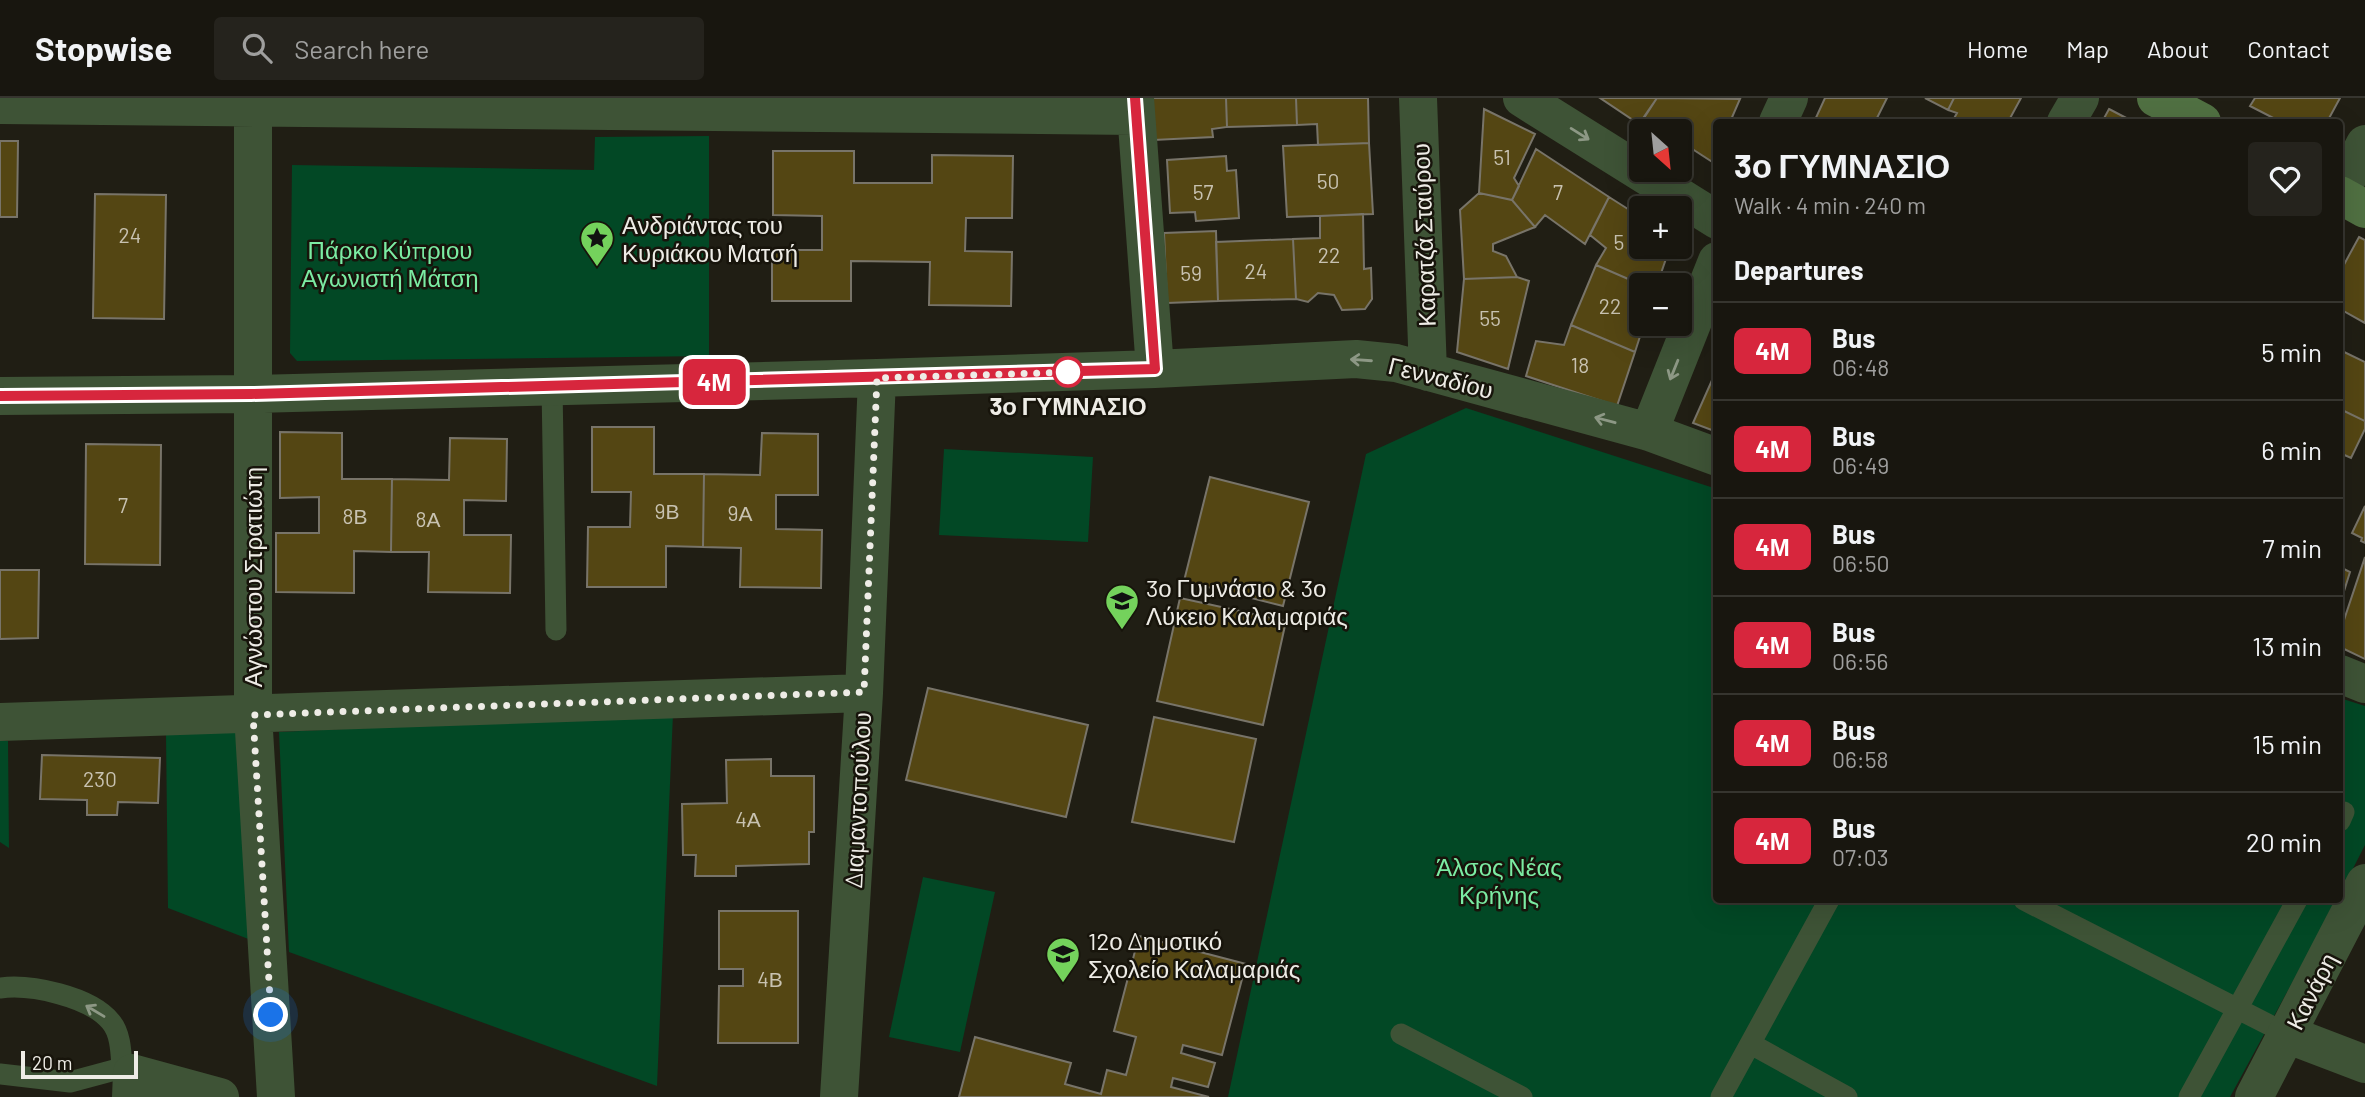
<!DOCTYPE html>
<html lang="en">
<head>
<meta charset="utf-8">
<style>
  :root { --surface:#18160f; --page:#25231d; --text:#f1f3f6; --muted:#9f9f9e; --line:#36352f }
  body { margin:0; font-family:Barlow,sans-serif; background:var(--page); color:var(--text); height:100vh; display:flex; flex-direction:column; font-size:26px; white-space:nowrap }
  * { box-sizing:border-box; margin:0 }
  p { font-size:23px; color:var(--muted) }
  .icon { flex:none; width:38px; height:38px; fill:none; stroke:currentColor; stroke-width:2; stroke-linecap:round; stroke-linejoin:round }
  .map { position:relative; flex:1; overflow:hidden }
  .drawer { position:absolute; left:1713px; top:21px; width:630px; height:784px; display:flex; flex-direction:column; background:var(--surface); border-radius:7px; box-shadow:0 7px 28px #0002,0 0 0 2px var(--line) }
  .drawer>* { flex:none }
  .badge { padding:0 14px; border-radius:10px; font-size:24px; line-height:46px }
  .needle { width:46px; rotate:153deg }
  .buttons { position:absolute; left:1629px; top:21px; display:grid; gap:14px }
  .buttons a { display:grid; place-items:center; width:63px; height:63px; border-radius:7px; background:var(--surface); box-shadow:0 7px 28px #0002,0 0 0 2px var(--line); font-size:35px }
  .scale { position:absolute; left:21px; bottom:18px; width:117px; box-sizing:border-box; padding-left:7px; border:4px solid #eeece6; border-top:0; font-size:19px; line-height:24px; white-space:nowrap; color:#eeece6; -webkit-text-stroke:5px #17140b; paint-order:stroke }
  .you { position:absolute; width:35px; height:35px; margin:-18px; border:5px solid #fff; border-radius:50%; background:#1a73e8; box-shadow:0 0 0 10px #1a73e833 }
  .map>.badge { position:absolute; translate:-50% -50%; box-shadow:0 0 0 4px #fff }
  h2 { padding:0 21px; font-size:26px; line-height:63px }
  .round { display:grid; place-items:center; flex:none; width:74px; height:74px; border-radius:7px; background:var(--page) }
  .summary { display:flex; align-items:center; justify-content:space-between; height:119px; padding:0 21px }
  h1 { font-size:33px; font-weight:700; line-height:52px }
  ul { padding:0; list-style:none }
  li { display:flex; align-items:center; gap:21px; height:98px; padding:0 21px; border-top:2px solid var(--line) }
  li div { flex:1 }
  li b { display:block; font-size:26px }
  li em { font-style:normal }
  li .badge { min-width:77px; font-weight:700; text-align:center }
  header { display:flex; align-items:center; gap:42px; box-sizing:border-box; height:98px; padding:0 35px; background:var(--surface); border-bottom:2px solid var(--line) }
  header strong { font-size:33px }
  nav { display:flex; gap:38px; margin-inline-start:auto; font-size:24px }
  .search { width:490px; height:63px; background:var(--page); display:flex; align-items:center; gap:18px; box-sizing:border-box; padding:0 24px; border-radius:7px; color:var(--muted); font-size:26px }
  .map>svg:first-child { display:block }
</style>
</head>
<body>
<header>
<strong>Stopwise</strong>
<div class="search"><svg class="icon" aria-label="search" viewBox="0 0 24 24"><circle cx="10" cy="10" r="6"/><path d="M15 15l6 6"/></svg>Search here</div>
<nav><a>Home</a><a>Map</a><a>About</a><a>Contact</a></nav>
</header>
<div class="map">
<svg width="2365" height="999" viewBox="0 0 2365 999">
  <rect width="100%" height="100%" fill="#201e14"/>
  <path fill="#024825" d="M709,38V258L297,263L290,255L292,67L594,72L595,39Z
    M1466,310L1717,391V802H2337L2230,999H1228L1366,356Z
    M944,351L1093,359L1088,444L939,437Z
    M2340,600L2365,608V747L2340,796Z
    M673,616L657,988L289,854L279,634Z
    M240,632L251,842L168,810L166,637Z
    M0,643H8L9,750L0,744Z
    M923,779L995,794L960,954L889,939Z"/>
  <path fill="#544613" stroke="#787469" stroke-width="2" d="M1152,0H1226L1227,29L1212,31L1213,39L1154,42Z
    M1226,0H1296L1297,27L1227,29Z
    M1296,0H1368L1369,45L1318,47L1317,26L1297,27Z
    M1600,0H1657L1639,26Z
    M1657,0L1740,1L1730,24H1717V58L1714,65L1680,43V33H1665L1644,20Z
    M1825,0H1887L1875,24H1814Z
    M1925,0H1954L1948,12Z
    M1954,0H2021L2008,24H1952L1957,15L1948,12Z
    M2255,0H2340L2327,24H2281L2250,8Z
    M1484,11L1535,36L1514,80L1519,88L1512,102L1479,95Z
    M2109,11L2134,24H2102Z
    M0,43H18L17,119H0Z
    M1369,45L1373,116L1287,119L1283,48Z
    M1536,51L1609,99L1585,146L1545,117L1535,129L1512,102Z
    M773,53H854V85H932V57L1013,58L1012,120H966L965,153L1012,154L1011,208L929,207L930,164L851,163V203H772V152H822V118L773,117Z
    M1226,58L1227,73L1236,72L1239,120L1196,123L1195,114L1170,115L1167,62Z
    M1479,95L1512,102L1535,129L1493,146V153L1506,158L1517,179L1464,181L1460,112Z
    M95,96L166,97L164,221L93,220Z
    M1609,99L1642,120V149H1670L1657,187H1642L1596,167L1606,150L1590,137Z
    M1363,116L1364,171L1371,170L1372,201L1365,211L1342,212L1334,197L1318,195L1308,204L1296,201L1293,141L1320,140V118Z
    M1216,133L1218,203L1167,205L1164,135Z
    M2359,139L2365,142V225L2340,211V174Z
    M1293,141L1296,201L1218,203L1216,144Z
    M1596,167L1642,187V226H1644L1635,254L1571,227Z
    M1517,179L1529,183L1508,271L1457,254L1464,181Z
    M1571,227L1635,254L1617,308L1526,278L1536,243L1564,247Z
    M2340,252L2365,264V323L2340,311Z
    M1717,271V334L1693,325Z
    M2340,311L2365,323V331L2351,360L2340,355Z
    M592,329H654V376H704L703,449L666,448V489H587L588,429H630L631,394H592Z
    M280,334L342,335V381H392L391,454L354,453V495L276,494V435H319V399L280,400Z
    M762,335L818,336V397H776V431L822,432L821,490L740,489L741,450L703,449L704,376L760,377Z
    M450,340L507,341L506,403L464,402V437H511L510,495L428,494L429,454H391L392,381L449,382Z
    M86,346L161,347L160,467L85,466Z
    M1210,379L1309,404L1283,508L1184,483Z
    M2365,408V445L2361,443L2362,440L2352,435Z
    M2365,459V561L2340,549V534Z
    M2340,469L2350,474L2340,506Z
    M0,472H39L38,540L0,541Z
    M1180,500L1286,523L1263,627L1157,603Z
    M928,590L1088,627L1066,719L906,682Z
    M1154,619L1256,641L1234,744L1132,724Z
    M42,657L160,660L158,705L118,704L117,717H87V702L40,701Z
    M771,661V678H814V734H809V766L736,768V778H695L696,757H683L682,706L727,705L726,662Z
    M719,813H798V945H718L719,888H743V871H719Z
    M1139,838L1246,866L1222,957L1183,947L1181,955L1215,965L1208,989L1173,980L1171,989L1209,999H959L975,939L1071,965L1065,986L1101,996L1107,972L1126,977L1136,939L1114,933Z"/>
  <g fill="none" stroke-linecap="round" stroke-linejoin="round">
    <path stroke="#3e5336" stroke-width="21" d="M552,288L556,532
      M2340,723L2344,714
      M2024,802L2289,937
      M0,890C30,886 90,898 111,924C121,936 121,955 122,970
      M1401,936L1522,999
      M1751,946L1847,999
      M0,976L70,984L122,970L132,975
      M1721,999L1829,802
      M2189,999L2297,802"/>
    <path stroke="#3e5336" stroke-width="38" d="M253,0V616L276,999
      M1135,0L1155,271
      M1418,0L1428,274
      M1522,0L1717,122
      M0,7L1136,18
      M1778,24L1789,0
      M2066,24L2080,0
      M2340,94L2365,46
      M0,298L251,296L877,280L1155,271L1356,261L1396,265L1649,334L1717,359
      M1649,334L1717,163
      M2340,576L2365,586
      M0,624L864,595
      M2289,937L2365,966
      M131,999L132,975L220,999
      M839,999L864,595L877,280
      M2254,999L2365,785"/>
    <path stroke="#507042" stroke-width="38" d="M2156,0L2202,24
      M2340,97L2365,111"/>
  </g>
  <defs><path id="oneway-shaft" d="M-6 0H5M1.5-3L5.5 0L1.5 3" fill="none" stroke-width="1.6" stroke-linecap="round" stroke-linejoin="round" transform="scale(1.75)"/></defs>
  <g stroke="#8d9885">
    <use href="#oneway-shaft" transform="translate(1580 36) rotate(32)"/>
    <use href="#oneway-shaft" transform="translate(1361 262) rotate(-176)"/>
    <use href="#oneway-shaft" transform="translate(1674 272) rotate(112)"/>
    <use href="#oneway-shaft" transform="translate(1605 322) rotate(-165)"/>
    <use href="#oneway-shaft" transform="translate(95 913) rotate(-149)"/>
  </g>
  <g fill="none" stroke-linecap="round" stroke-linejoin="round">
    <g stroke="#fff" stroke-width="16">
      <path id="line" d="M0,298L251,296L1155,271L1135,0"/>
    </g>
    <use href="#line" stroke="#d7263d" stroke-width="10"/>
    <path stroke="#eeece6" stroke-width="7" stroke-dasharray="0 12.6" d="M271,917L253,617L864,594L877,280L1077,274H1068"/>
  </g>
  <defs>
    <g id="sight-pin" transform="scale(1.75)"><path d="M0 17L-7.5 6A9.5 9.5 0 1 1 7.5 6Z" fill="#74d25c" stroke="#17140b"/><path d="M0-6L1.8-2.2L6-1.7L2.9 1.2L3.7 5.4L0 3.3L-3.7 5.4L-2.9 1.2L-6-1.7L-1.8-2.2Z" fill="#111"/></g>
    <g id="school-pin" transform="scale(1.75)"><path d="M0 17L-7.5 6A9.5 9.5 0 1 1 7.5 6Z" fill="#74d25c" stroke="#17140b"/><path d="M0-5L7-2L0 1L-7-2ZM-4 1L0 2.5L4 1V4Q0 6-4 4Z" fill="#111"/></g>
  </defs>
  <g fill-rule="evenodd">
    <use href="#sight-pin" x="597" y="140"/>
    <use href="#school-pin" x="1122" y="503"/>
    <use href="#school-pin" x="1063" y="856"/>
  </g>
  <circle fill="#fff" stroke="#d7263d" stroke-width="3.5" cx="1068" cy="274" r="14"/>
  <g text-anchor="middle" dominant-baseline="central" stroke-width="5" stroke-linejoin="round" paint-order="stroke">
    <g font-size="21" fill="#c8c2b1">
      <text x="1502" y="58">51</text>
      <text x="1328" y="82">50</text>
      <text x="1203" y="93">57</text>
      <text x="1558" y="93">7</text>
      <text x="130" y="136">24</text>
      <text x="1619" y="143">5</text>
      <text x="1329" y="156">22</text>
      <text x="1256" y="172">24</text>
      <text x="1191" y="174">59</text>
      <text x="1610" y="207">22</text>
      <text x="1490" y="219">55</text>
      <text x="1580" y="266">18</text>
      <text x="123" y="406">7</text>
      <text x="667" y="412">9Β</text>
      <text x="740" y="414">9Α</text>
      <text x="355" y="417">8Β</text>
      <text x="428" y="420">8Α</text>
      <text x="100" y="680">230</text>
      <text x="748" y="720">4Α</text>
      <text x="770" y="880">4Β</text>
    </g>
    <g font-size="24" fill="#eeece6" stroke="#17140b" text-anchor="start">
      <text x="622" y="126">Ανδριάντας του<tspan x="622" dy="28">Κυριάκου Ματσή</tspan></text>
      <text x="1146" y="489">3ο Γυμνάσιο &amp; 3ο<tspan x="1146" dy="28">Λύκειο Καλαμαριάς</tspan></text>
      <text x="1088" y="842">12ο Δημοτικό<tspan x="1088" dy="28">Σχολείο Καλαμαριάς</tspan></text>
    </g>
    <g font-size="24" fill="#eeece6" stroke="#17140b">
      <text transform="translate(1423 137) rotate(-92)">Καρατζά Σταύρου</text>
      <text transform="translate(1441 279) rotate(14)">Γενναδίου</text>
      <text transform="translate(252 479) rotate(-90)">Αγνώστου Στρατιώτη</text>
      <text transform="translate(857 702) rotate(-87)">Διαμαντοπούλου</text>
      <text transform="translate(2311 893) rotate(-63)">Κανάρη</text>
    </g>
    <g font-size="24" fill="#7beca3" stroke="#17140b">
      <text x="390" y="151">Πάρκο Κύπριου<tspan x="390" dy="28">Αγωνιστή Μάτση</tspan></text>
      <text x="1499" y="768">Άλσος Νέας<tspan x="1499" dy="28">Κρήνης</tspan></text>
    </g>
    <g font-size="24" font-weight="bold" fill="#eeece6" stroke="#17140b">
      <text x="1068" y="307">3ο ΓΥΜΝΑΣΙΟ</text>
    </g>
  </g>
</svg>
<div class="buttons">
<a><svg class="needle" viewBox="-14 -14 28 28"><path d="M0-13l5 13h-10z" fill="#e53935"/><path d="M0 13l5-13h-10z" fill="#9f9f9e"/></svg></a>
<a>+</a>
<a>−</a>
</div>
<div class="scale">20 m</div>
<div class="you" style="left:271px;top:917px"></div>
<b class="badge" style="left:714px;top:284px;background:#d7263d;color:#fff">4Μ</b>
<section class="drawer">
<div class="summary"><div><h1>3ο ΓΥΜΝΑΣΙΟ</h1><p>Walk · 4 min · 240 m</p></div><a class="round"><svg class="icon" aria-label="heart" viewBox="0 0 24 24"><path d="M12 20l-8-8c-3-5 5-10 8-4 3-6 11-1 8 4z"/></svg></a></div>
<h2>Departures</h2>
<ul>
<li><span class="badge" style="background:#d7263d;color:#fff">4Μ</span><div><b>Bus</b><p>06:48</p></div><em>5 min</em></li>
<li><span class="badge" style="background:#d7263d;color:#fff">4Μ</span><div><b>Bus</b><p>06:49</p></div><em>6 min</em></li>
<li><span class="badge" style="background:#d7263d;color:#fff">4Μ</span><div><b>Bus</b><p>06:50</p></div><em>7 min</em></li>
<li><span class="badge" style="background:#d7263d;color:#fff">4Μ</span><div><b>Bus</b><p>06:56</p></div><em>13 min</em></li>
<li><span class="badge" style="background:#d7263d;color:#fff">4Μ</span><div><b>Bus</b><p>06:58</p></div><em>15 min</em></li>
<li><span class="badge" style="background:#d7263d;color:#fff">4Μ</span><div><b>Bus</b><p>07:03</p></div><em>20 min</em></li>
</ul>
</section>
</div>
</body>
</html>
